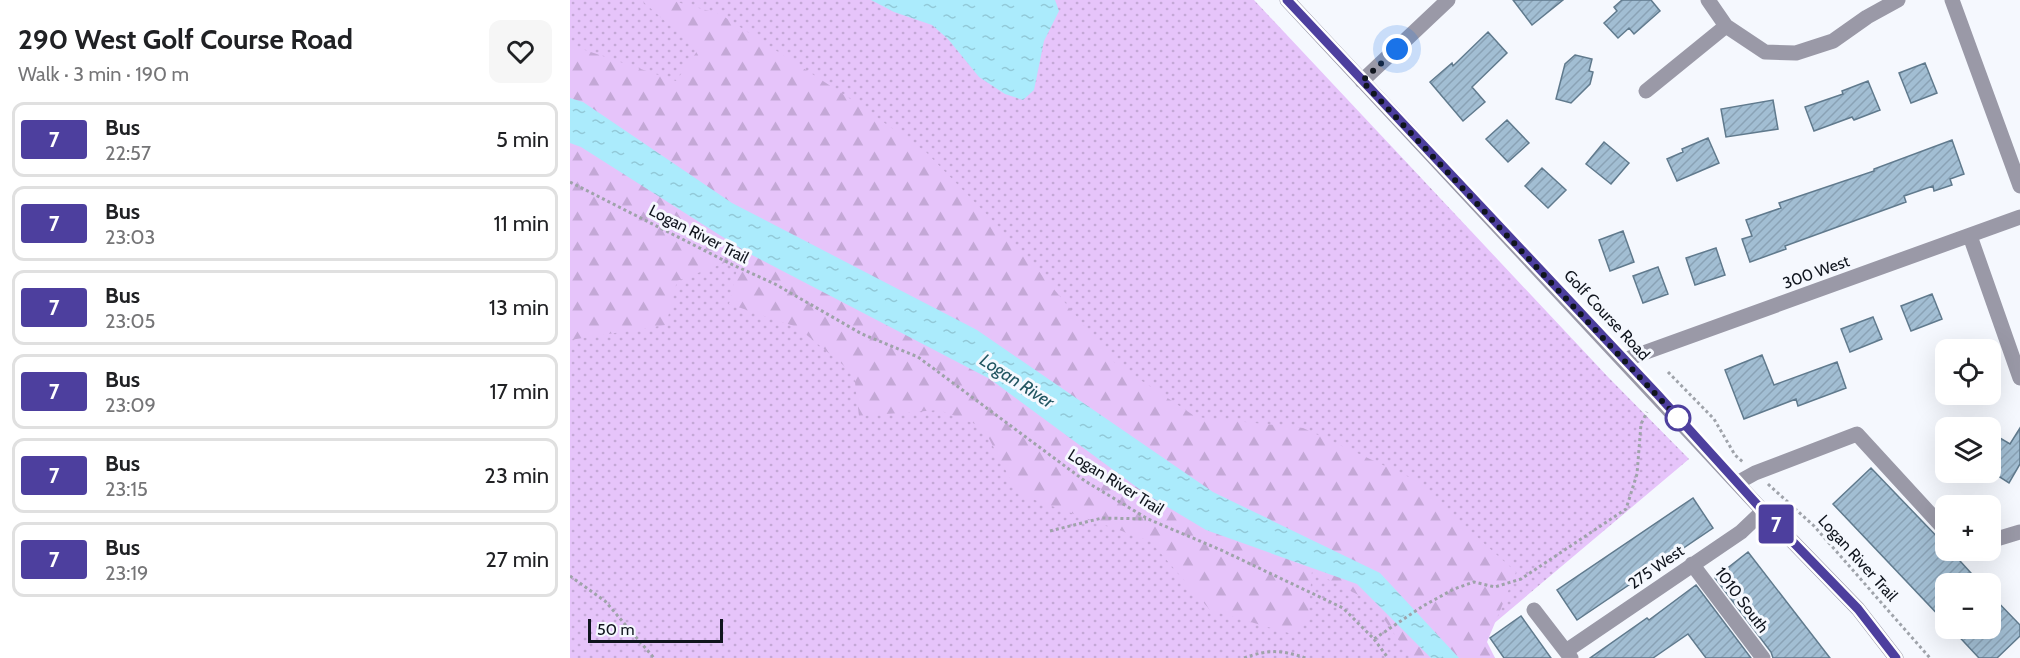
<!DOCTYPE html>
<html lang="en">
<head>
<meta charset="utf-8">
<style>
  :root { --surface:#fff; --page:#f6f6f6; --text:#202124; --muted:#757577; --line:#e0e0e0 }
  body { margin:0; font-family:Cabin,sans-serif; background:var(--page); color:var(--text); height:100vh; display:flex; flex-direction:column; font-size:22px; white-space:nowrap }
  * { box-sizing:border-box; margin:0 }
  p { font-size:20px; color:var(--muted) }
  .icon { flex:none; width:33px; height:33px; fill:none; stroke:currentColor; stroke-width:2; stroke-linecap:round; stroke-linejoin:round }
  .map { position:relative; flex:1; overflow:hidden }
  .side { display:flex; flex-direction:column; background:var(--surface); width:570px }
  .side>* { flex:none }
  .badge { padding:0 12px; border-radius:4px; font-size:21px; line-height:39px }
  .buttons { position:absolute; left:1365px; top:339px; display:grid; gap:12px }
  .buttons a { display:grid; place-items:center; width:66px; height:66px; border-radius:12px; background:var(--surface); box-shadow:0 6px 24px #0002; font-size:30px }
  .scale { position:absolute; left:18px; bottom:15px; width:135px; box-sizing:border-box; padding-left:6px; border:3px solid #10151e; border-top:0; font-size:16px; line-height:21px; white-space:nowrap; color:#10151e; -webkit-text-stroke:4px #f5f8fe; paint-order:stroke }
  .you { position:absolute; width:30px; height:30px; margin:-15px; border:4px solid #fff; border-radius:50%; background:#1a73e8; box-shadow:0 0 0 9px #1a73e833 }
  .map>.badge { position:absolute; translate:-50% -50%; box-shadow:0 0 0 3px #fff }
  .round { display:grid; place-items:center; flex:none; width:63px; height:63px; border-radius:12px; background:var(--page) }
  .head { display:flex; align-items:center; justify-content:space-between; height:102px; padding:0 18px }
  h1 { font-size:28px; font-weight:700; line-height:45px }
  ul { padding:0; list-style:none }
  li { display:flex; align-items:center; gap:18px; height:75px; margin:0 12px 9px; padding:0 6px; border:3px solid var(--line); border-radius:12px }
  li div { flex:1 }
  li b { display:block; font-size:22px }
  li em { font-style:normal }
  li .badge { min-width:66px; font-weight:700; text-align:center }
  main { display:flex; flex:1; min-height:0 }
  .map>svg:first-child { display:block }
</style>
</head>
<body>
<main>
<section class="side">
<div class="head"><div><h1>290 West Golf Course Road</h1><p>Walk · 3 min · 190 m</p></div><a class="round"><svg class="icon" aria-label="heart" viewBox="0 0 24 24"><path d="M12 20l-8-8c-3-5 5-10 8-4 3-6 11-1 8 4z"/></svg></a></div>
<ul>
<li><span class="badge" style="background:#4d3f9e;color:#fff">7</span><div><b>Bus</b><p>22:57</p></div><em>5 min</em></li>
<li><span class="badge" style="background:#4d3f9e;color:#fff">7</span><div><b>Bus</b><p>23:03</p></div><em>11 min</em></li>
<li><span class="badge" style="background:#4d3f9e;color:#fff">7</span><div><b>Bus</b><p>23:05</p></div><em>13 min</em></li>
<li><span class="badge" style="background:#4d3f9e;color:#fff">7</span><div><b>Bus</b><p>23:09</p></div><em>17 min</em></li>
<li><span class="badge" style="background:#4d3f9e;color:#fff">7</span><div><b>Bus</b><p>23:15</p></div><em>23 min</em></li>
<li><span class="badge" style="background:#4d3f9e;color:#fff">7</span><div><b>Bus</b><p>23:19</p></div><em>27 min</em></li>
</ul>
</section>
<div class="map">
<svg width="1450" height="658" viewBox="0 0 1450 658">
  <defs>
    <pattern id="green-dots" width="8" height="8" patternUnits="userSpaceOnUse" patternTransform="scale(1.5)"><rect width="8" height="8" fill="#e6c4fa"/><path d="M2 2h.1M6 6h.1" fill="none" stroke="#c4a8d6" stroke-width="1.8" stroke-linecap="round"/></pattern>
    <pattern id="forest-firs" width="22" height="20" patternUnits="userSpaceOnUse" patternTransform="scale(1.5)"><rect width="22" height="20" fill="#e6c4fa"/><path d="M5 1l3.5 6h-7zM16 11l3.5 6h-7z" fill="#c4a8d6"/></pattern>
    <pattern id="water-ripples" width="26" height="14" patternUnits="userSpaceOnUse" patternTransform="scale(1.5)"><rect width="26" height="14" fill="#abebfc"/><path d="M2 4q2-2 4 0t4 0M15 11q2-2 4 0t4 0" fill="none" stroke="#92c9d8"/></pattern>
    <pattern id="building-hatch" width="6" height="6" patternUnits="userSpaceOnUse" patternTransform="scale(1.5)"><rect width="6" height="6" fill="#a2bed3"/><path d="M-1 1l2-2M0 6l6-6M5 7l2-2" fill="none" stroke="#8aa2b5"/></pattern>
  </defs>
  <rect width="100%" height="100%" fill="#f5f8fe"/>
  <path fill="url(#green-dots)" d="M0,0H684L1038,377L1119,459L909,636L925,658H0Z"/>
  <path fill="url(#forest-firs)" d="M71,0H100L150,14L279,98L356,152L454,253L545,363L626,417L733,428L841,478L946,572L917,642L925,658H841L802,602L742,571L738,618L722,634L640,610L580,541L448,494L413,427L369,410L289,416L284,374L227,327L159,304L170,257L107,281L96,325L0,340V42L12,49L106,81L128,50Z"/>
  <path fill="url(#water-ripples)" d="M301,0H485L489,11L474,41L464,90L453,100L435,94L409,77L378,39L362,25L324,12Z
    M0,98L13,102L162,203L407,330L643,492L810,573L889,658H861L787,584L636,530L576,494L420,379L178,253L11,147L0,143Z"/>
  <path fill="url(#building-hatch)" stroke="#607a8d" stroke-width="1.5" d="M943,0H993L962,25Z
    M1052,0H1081L1090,11L1064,34L1059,28L1048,38L1034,23L1047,11L1044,7Z
    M918,32L937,53L902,87L915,102L893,121L860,82L882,63L883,66Z
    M1005,55L1022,59L1019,71L1023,72L1020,84L1001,103L986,99L995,64Z
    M1355,63L1367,93L1341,103L1329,73Z
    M1298,81L1310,110L1284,120L1282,117L1244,131L1235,107L1273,94L1272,91Z
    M1203,100L1208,129L1156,137L1151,109Z
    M937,120L959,143L938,162L916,139Z
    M1138,138L1149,163L1107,181L1097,159L1113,152L1112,149Z
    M1382,140L1394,174L1380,179L1382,185L1364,191L1363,186L1334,196L1336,202L1215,246L1216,249L1180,262L1172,239L1182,236L1176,220L1211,208L1209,203L1304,171V169Z
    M1034,142L1059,163L1041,184L1016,164Z
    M972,168L996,190L978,208L955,186Z
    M1053,231L1064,262L1040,271L1029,240Z
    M1146,248L1155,275L1125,285L1116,258Z
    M1088,267L1098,294L1073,303L1063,276Z
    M1362,294L1372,319L1341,331L1331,306Z
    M1303,317L1312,339L1280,352L1271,329Z
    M1192,355L1204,385L1267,362L1276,388L1228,406L1226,399L1174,419L1155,370Z
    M1450,428V464L1439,483L1425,474L1428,468L1420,463V443L1425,435L1440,444Z
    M1301,468L1376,546V550H1380L1411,584H1376V623L1263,504Z
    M1123,498L1143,528L1007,620L987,590Z
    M1178,552L1260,658H1203L1201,652L1145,578Z
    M1126,585L1181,658H1136L1118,634L1083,658H1020L1077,618L1079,620Z
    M1420,594L1450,625V636L1427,658H1409L1381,628H1420Z
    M951,616L981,658H934L920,638Z"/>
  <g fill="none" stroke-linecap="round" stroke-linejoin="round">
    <path stroke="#9fa3aa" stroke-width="3" stroke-dasharray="3 3" stroke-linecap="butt" d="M0,182L163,265L205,284L292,334L348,357L515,481L578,519L651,550L773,608L804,639L853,606L884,589L904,582L925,587L951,579L1056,509L1067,474L1071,424L1077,412
      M1098,372L1144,419L1165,455L1173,462
      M1198,484L1244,526L1360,658
      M480,531L532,518L576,519
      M0,576L35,601L84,658
      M804,639L818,658
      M674,658C699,649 711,650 736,658"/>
    <path stroke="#9a99a7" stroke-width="15" d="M717,0L1193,511L1288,609L1326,658
      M1138,0L1156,26L1195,52L1226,53L1263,41L1297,17L1328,0
      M1382,0L1450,186
      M792,81L878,0
      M1076,91L1156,26
      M1400,236L1450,378
      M1054,360L1450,217
      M1167,483L1185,473L1287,434L1376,531
      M1420,541L1450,532
      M1122,564L1193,658
      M964,610L1001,658
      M996,651L1171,532L1193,511"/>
  </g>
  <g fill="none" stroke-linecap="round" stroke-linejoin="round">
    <g stroke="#fff" stroke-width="14">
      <path id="line" d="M717,0L1088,395L1193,511L1288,609L1326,658"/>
    </g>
    <use href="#line" stroke="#4d3f9e" stroke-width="9"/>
    <path stroke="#10151e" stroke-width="6" stroke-dasharray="0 10.8" d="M827,49L792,81L1108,418"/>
  </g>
  <circle fill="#fff" stroke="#4d3f9e" stroke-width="3" cx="1108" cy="418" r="12"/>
  <g text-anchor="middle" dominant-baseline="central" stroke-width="6" stroke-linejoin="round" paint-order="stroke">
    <g font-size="16" fill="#10151e" stroke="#f5f8fe">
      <text transform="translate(129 234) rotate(27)">Logan River Trail</text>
      <text transform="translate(1246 272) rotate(-20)">300 West</text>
      <text transform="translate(1037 315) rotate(47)">Golf Course Road</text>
      <text transform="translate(546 482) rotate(32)">Logan River Trail</text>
      <text transform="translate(1288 558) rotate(48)">Logan River Trail</text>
      <text transform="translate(1086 567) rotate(-35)">275 West</text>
      <text transform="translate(1172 600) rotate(53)">1010 South</text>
    </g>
    <g font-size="18" font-style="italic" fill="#215561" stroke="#f5f8fe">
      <text transform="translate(447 381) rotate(33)">Logan River</text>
    </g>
  </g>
</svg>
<div class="buttons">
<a><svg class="icon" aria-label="locate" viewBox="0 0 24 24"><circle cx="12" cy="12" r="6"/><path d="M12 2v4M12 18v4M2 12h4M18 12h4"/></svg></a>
<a><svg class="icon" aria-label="layers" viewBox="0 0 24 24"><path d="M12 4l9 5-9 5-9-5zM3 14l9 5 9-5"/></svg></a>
<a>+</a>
<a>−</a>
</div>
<div class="scale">50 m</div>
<div class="you" style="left:827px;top:49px"></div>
<b class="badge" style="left:1206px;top:524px;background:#4d3f9e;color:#fff">7</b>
</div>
</main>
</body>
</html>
